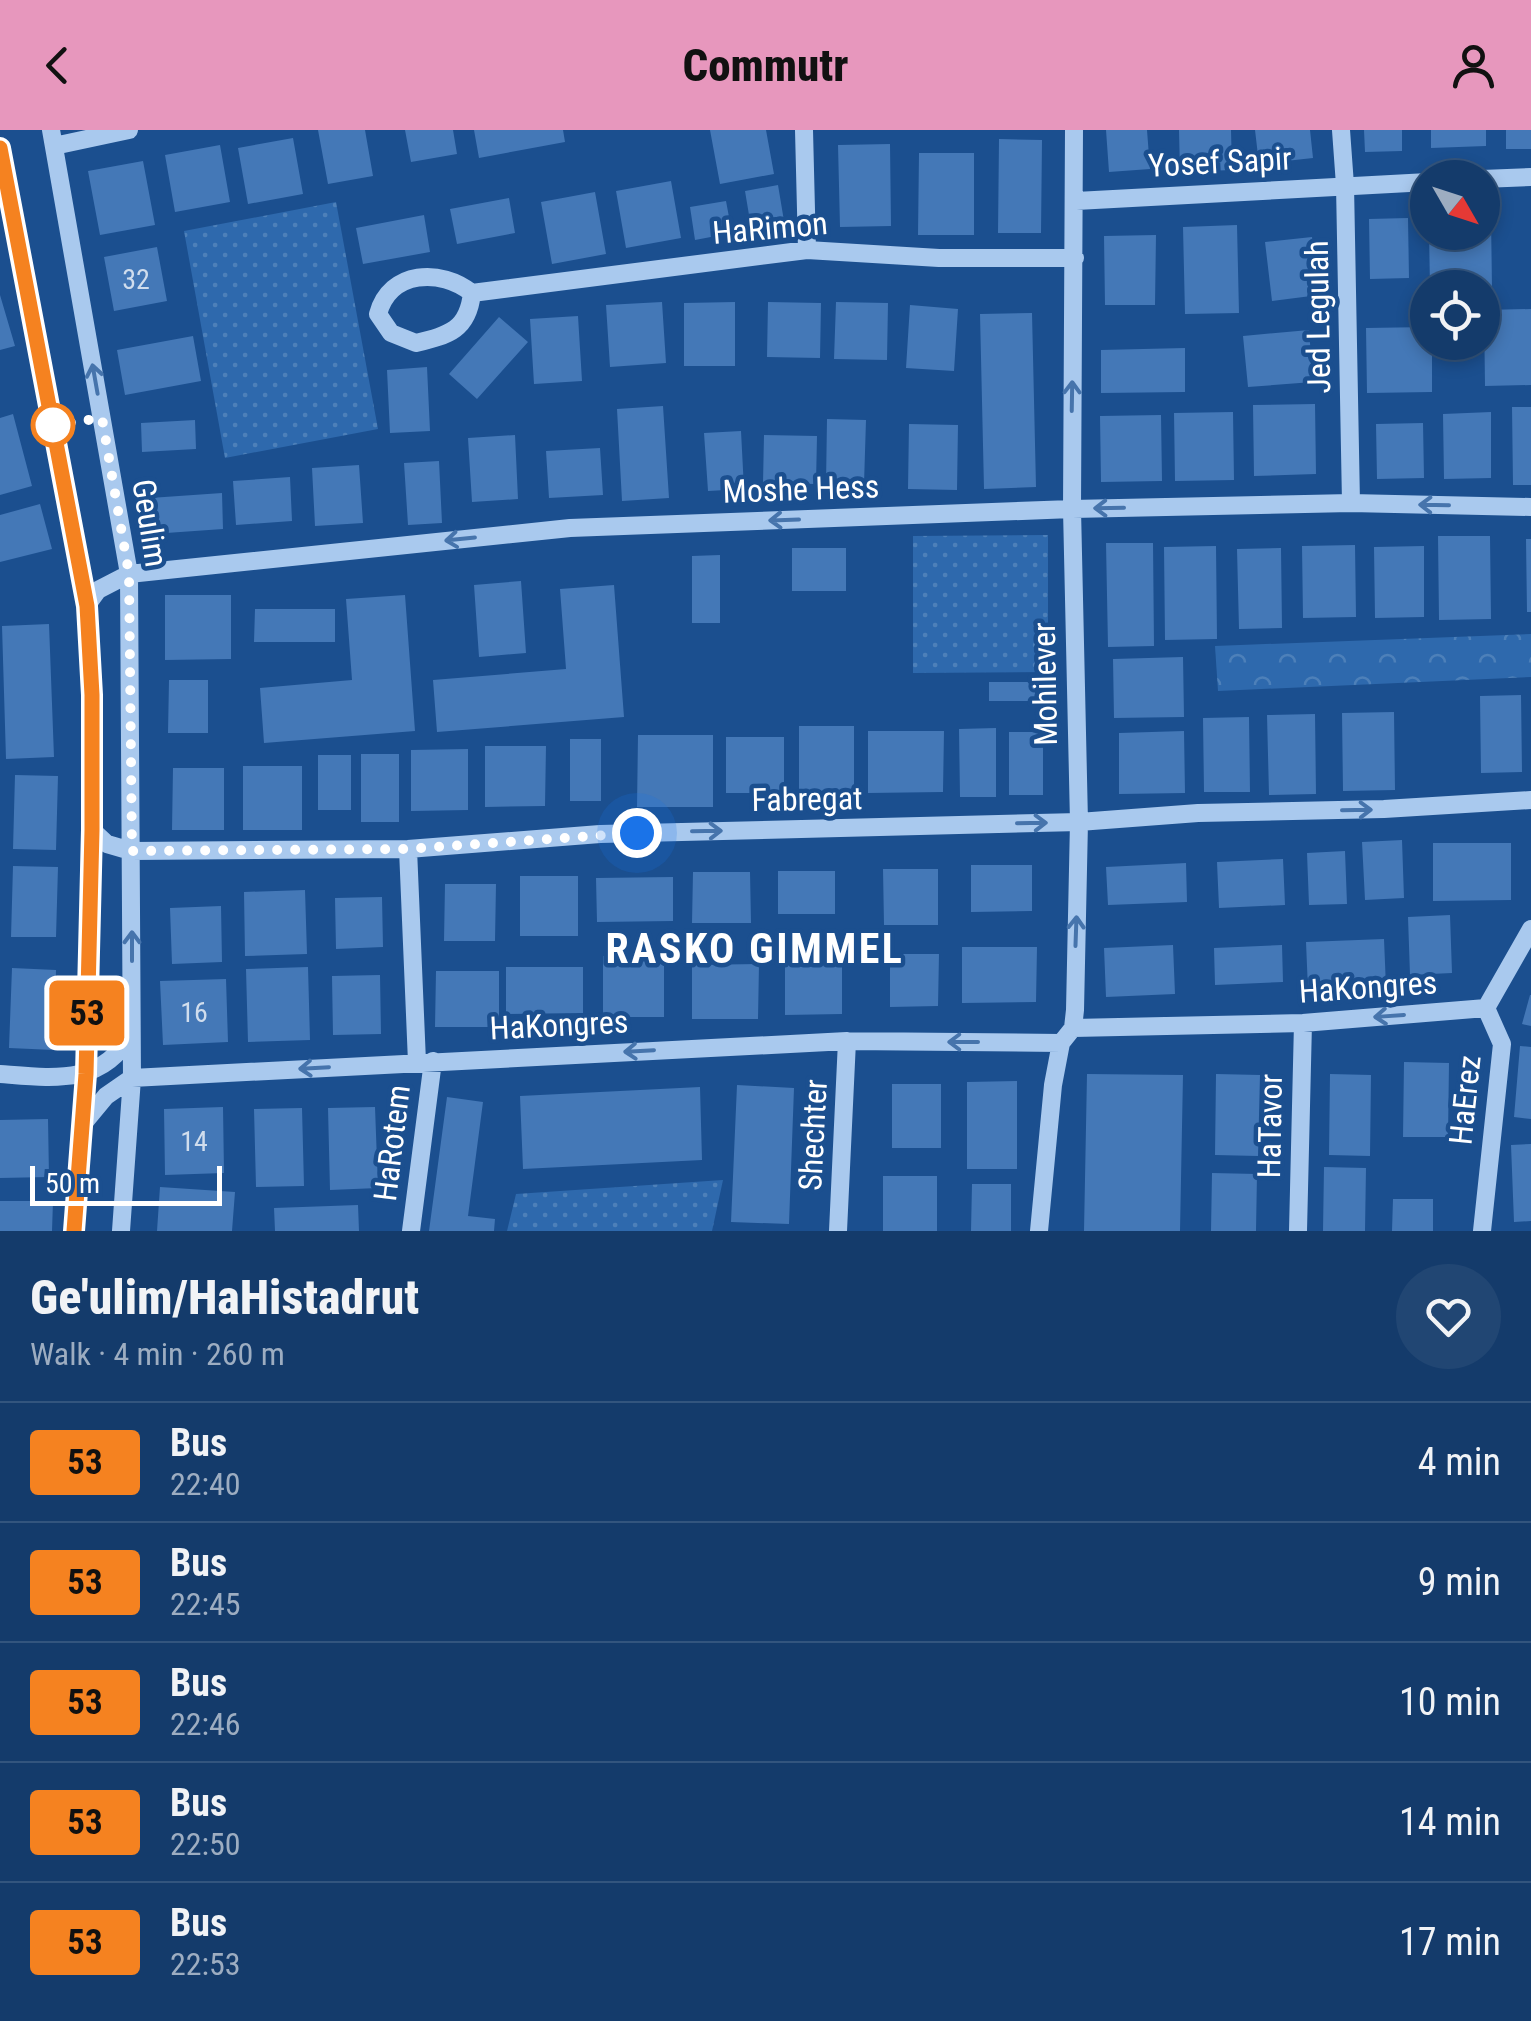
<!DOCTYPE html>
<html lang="en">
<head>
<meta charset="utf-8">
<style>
  :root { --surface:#143b6b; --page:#214673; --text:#f1f3f6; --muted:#9dadc1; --line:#33557e; --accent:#e797bd }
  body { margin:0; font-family:"Roboto Condensed",sans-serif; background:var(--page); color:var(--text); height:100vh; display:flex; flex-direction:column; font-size:38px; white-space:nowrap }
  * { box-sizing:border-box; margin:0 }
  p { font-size:32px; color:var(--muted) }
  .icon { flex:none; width:55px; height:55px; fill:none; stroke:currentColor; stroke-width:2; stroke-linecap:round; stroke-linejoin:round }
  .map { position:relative; height:1101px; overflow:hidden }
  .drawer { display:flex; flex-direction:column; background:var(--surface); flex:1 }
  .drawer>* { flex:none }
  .badge { padding:0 20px; border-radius:8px; font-size:35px; line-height:65px }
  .needle { width:65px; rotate:129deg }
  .buttons { position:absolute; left:1410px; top:30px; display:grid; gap:20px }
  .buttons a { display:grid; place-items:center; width:90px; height:90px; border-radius:50%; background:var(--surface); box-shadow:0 5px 15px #0003,0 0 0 2px var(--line); font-size:50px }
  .scale { position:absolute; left:30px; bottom:25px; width:192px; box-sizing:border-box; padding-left:10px; border:5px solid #fff; border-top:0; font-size:28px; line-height:35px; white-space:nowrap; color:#fff; -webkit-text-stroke:8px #1b4f8f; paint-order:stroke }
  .you { position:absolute; width:50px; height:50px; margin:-25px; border:8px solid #fff; border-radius:50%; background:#1a73e8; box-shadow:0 0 0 15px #1a73e833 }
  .map>.badge { position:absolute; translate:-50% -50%; box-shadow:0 0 0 5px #fff }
  .round { display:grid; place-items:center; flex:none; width:105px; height:105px; border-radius:52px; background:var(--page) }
  .overview { display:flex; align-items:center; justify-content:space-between; height:170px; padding:0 30px }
  h1 { font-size:48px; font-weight:800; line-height:75px }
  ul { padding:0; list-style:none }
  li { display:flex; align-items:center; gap:30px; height:120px; padding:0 30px; border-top:2px solid var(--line) }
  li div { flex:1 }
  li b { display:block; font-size:38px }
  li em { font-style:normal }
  li .badge { min-width:110px; font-weight:700; text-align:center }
  header { display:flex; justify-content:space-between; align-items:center; height:130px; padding:0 30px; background:var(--accent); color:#111; font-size:45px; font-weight:800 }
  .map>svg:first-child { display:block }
</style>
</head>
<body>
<header><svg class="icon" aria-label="back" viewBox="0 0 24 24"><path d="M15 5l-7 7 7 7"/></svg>Commutr<svg class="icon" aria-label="person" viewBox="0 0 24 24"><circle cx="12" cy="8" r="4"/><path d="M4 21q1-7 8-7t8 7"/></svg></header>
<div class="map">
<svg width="1531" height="1101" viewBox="0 0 1531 1101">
  <defs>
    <pattern id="green-dots" width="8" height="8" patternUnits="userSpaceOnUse" patternTransform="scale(2.5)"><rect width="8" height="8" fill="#2e69ad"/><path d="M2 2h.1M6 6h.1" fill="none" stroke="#4d80b9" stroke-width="1.8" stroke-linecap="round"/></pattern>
    <pattern id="forest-crowns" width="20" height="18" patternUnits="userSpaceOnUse" patternTransform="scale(2.5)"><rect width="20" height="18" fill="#2e69ad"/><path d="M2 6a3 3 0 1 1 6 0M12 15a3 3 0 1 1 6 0" fill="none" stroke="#4d80b9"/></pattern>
  </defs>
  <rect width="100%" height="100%" fill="#1b4f8f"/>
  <path fill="url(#green-dots)" d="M336,72L378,299L225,328L184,101Z
    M1048,405V542L913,543V406Z
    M723,1050L712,1101H507L516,1064Z"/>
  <path fill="url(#forest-crowns)" d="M1531,504V547L1218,561L1215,516Z"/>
  <path fill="#4478b7" d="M318,0H365L373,46L328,54Z
    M405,0H453L457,24L411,32Z
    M474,0H563L565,12L479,28Z
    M710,0H766L774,44L720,54Z
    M1106,0H1147L1150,39L1109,42Z
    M1179,0H1231L1232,40L1180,42Z
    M1255,0H1310L1313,28L1259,34Z
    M1364,0H1402V21L1365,22Z
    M1431,0H1486V16L1431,18Z
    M1506,0H1531V19H1506Z
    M293,8L303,64L248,74L238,18Z
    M999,9L1042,10L1041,103H998Z
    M890,14L891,96L840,97L838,15Z
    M220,15L230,72L175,82L165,25Z
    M919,23H974V105H918Z
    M143,31L155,95L100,105L88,41Z
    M671,51L681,108L626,118L616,61Z
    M778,55L785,97L752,103L745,61Z
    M595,62L606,124L552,134L541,72Z
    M509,68L515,103L457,114L450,79Z
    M726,71L732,103L695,110L690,77Z
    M424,85L430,122L363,134L356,98Z
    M1482,87H1491L1492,158H1430L1429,102H1482Z
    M1408,88L1409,148L1370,149L1369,89Z
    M1237,95L1239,183L1185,184L1183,97Z
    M1156,105L1155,175H1105L1104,106Z
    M1312,107L1319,165L1272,171L1265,112Z
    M157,117L167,171L114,181L104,127Z
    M0,165L15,216L0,220Z
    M662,172L666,233L610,237L606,175Z
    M735,172V236H684V173Z
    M768,172L821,173L820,228L767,227Z
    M836,172L888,173L887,230L834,229Z
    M910,175L958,179L954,241L906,238Z
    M1531,179V255L1485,256L1484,180Z
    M1032,183L1036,357L984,359L980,184Z
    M578,186L582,251L534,254L530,189Z
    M499,187L528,212L477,269L449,244Z
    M1428,197V212H1432V262L1367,263L1366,198Z
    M1309,200L1313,252L1248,257L1243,206Z
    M193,206L201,251L125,265L117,220Z
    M1185,218V262L1101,263V220Z
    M427,237L430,301L390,303L387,240Z
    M1315,274L1316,344L1254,346L1253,275Z
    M663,276L669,368L622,371L617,279Z
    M1512,277H1531V355H1513Z
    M1233,282L1234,350L1175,351L1174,283Z
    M1491,282V348L1444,349L1443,284Z
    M13,284L32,356L0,365V288Z
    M1161,285L1162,351L1101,352L1100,286Z
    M827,289L866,290L864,354H826Z
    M195,290L196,319L142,322L141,293Z
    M1423,293L1424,348L1377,349L1376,294Z
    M909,294L958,295L957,360L908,359Z
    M741,301L744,359L708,361L704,303Z
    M515,305L518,369L472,372L468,308Z
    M764,305L817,306L816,354L763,353Z
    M600,318L603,365L549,368L546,321Z
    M439,331L442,393L408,395L404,333Z
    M359,335L363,393L315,396L312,338Z
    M290,347L292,391L236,395L233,351Z
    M222,363L223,399L152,404L150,368Z
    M40,374L52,419L0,432V385Z
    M1438,406H1490L1491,489L1439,490Z
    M1526,409H1531V482H1527Z
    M1106,413H1153L1154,516L1108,517Z
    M1355,415L1356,487L1303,488L1302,416Z
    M1216,416L1217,509L1165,510L1164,417Z
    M1424,416V487L1375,488L1374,417Z
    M792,418H846V461H792Z
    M1281,418L1282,498L1239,499L1237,419Z
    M720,425V493H692V426Z
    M521,451L526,523L479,527L474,455Z
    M614,455L624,587L437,602L433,550L566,539L560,459Z
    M165,465H231V529L165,530Z
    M405,465L415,601L264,613L260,558L352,550L346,469Z
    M255,479H335V512H254Z
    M49,494L54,627L6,629L2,496Z
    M1183,527L1184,587L1114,588L1113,529Z
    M169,550H208V603H168Z
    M989,552H1035V571H989Z
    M1521,565L1522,642L1481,643L1480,566Z
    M1394,582L1395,660L1343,661L1342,583Z
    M1315,584L1316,664L1269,665L1267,585Z
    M1249,587L1250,662H1204L1203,588Z
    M799,596H854V665H799Z
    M996,598V667H960L959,599Z
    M868,601H944L943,662L868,663Z
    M1184,601L1185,663L1119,664V603Z
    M1009,602H1043V665H1009Z
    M638,605H713V677H637Z
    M726,607H784V663H726Z
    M570,609H601V671H570Z
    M485,616H546L545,676L485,677Z
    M468,619V680L411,681V620Z
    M361,624H399V692H361Z
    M318,625H351V680H318Z
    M243,636H302V700H243Z
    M173,638H224V700H172Z
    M15,645L58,646L56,720L13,719Z
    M1402,710L1404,768L1365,770L1362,712Z
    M1433,713H1511V770L1433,771Z
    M1345,721L1347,774L1309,775L1307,723Z
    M1283,729L1285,775L1219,778L1217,732Z
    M1186,733L1187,772L1108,775L1106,737Z
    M971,735H1032V781L971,782Z
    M13,736L58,737L56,807H11Z
    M883,739H938V795H884Z
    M778,741H835V784H778Z
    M693,742H750L751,793H692Z
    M520,746H578V806H520Z
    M673,747V791L597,792L596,748Z
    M445,754H496L495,811H444Z
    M305,760L307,824L245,826L244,762Z
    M382,767L383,817L336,819L335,768Z
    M221,776L222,832L172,834L170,778Z
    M1450,785L1452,843L1410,845L1408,787Z
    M1384,809L1386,857L1308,860L1306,812Z
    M1173,815L1175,864L1106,867L1104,818Z
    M1282,815L1283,852L1215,855L1214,818Z
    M962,817H1037L1036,872L962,873Z
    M785,823H842V884L785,885Z
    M890,824H939L938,876L890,877Z
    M603,826H664V887H603Z
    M759,834L758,889H692V835Z
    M308,837L310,910L248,912L246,839Z
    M506,837H583V883L506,884Z
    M12,838L56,840L54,920L9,918Z
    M436,841H499V897H435Z
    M380,845L381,904L333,905L332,846Z
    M226,849L228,912L163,915L160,851Z
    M1530,865H1531V896L1522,894Z
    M1520,916L1531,917V989L1514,987Z
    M1404,932L1449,933L1448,1007H1403Z
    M1087,944L1183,945L1180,1101H1084Z
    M1216,944L1260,945L1258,1026L1215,1025Z
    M1330,944L1371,945L1370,1026L1329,1025Z
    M1017,951V1039H967V952Z
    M892,954H941V1018H892Z
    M737,955L794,958L789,1094L731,1092Z
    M700,957L702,1030L523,1039L520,966Z
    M447,967L483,972L468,1086L495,1089L494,1101H429Z
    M223,977L224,1043L165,1045L164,979Z
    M375,977L378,1058L330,1060L328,978Z
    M302,978L304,1056L256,1057L254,979Z
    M48,989L49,1047L0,1048V990Z
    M1531,1014V1091L1514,1092L1511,1015Z
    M1324,1037L1366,1038L1365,1101H1323Z
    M1212,1043L1257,1044L1256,1101H1211Z
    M883,1046H937V1101H883Z
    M972,1054H1011V1101H971Z
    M160,1057L235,1062L232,1101H157Z
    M1393,1069H1433V1101H1392Z
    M0,1071H53L52,1101H0Z
    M358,1075L359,1101H275L274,1078Z"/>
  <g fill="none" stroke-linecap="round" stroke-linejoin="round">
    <path stroke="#a9c9ee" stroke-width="18" d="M51,0L129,444L132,948L121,1101
      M804,0L807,120
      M1341,0L1345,55L1351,373
      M54,16L129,0
      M0,18L87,475L92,565V700L86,943L74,1101
      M1482,49L1531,47
      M1076,71L1428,52
      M472,163C468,200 449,205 416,213L391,203L378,184C390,140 441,138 472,163L807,120L939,128H1075
      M87,475L98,460L129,444L570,398L1072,379L1351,373L1531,377
      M92,700L107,714L131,721L408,719L600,704L1079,692L1198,683L1384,679L1531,670
      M408,719L417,932
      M1073,898L1303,893L1486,878
      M0,944C52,948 104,956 131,903
      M82,995L106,966L132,948L847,911L1061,913
      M411,1101L433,931
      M838,1101L847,911
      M1039,1101L1053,955L1061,913L1073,898L1075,880L1079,692L1072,379L1074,0
      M1298,1101L1303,893
      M1482,1101L1502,914L1486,878L1531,799"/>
  </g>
  <defs><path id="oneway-shaft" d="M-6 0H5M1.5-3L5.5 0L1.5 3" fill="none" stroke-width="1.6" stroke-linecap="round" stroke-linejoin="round" transform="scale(2.5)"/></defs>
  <g stroke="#4674ac">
    <use href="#oneway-shaft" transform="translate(95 249) rotate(-100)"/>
    <use href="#oneway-shaft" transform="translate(1072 266) rotate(-89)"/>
    <use href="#oneway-shaft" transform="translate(1434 375) rotate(-179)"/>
    <use href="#oneway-shaft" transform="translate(1109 378) rotate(179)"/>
    <use href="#oneway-shaft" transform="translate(784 390) rotate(178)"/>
    <use href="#oneway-shaft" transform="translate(460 409) rotate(174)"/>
    <use href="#oneway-shaft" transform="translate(1357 680) rotate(-1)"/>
    <use href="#oneway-shaft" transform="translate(1032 693) rotate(-1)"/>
    <use href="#oneway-shaft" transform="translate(707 701) rotate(-1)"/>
    <use href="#oneway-shaft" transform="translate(1076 801) rotate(-88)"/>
    <use href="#oneway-shaft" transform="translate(132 816) rotate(-90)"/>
    <use href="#oneway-shaft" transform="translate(1389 886) rotate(176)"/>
    <use href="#oneway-shaft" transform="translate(963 912) rotate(-180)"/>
    <use href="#oneway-shaft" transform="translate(639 921) rotate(177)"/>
    <use href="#oneway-shaft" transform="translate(314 938) rotate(177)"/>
  </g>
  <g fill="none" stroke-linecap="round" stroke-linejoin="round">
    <g stroke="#fff" stroke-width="22">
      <path id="line" d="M0,18L87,476L92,565V700L86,944L74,1101"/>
    </g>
    <use href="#line" stroke="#f58220" stroke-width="15"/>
    <path stroke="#fff" stroke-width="10" stroke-dasharray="0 18" d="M53,295L102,288L129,444L132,721L408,719L637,703"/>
  </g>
  <circle fill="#fff" stroke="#f58220" stroke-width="5" cx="53" cy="295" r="20"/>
  <g text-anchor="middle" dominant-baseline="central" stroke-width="9" stroke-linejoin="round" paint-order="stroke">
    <g font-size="28" fill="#d0dded">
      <text x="136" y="149">32</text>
      <text x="194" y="882">16</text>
      <text x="194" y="1011">14</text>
    </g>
    <g font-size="32" fill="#fff" stroke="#1b4f8f">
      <text transform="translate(1220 32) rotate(-3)">Yosef Sapir</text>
      <text transform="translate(770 98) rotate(-5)">HaRimon</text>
      <text transform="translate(1318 187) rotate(-91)">Jed Legulah</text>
      <text transform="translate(801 359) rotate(-2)">Moshe Hess</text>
      <text transform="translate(150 393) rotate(81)">Geulim</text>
      <text transform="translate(1045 554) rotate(-91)">Mohilever</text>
      <text transform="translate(807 669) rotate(-1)">Fabregat</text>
      <text transform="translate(1368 857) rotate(-4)">HaKongres</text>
      <text transform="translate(559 895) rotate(-3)">HaKongres</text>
      <text transform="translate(1465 970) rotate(-84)">HaErez</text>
      <text transform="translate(1270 996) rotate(-89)">HaTavor</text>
      <text transform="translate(813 1005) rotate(-87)">Shechter</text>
      <text transform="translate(392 1013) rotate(-83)">HaRotem</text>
    </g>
    <g font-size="42" font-weight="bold" letter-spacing="2.5" fill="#fff" stroke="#1b4f8f">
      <text x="755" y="818">RASKO GIMMEL</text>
    </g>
  </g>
</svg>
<div class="buttons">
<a><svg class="needle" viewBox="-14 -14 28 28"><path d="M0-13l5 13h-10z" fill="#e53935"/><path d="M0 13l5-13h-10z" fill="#9dadc1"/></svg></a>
<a><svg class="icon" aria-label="locate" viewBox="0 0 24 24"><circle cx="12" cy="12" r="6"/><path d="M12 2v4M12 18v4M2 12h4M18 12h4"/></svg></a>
</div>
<div class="scale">50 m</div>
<div class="you" style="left:637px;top:703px"></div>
<b class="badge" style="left:87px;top:883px;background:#f58220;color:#111">53</b>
</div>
<section class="drawer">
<div class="overview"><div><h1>Ge'ulim/HaHistadrut</h1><p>Walk · 4 min · 260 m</p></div><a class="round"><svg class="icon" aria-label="heart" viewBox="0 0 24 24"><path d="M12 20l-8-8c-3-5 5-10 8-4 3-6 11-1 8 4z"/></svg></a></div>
<ul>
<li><span class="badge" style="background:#f58220;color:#111">53</span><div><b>Bus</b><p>22:40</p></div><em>4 min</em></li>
<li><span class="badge" style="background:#f58220;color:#111">53</span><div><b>Bus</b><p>22:45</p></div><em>9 min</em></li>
<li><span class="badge" style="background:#f58220;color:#111">53</span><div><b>Bus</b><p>22:46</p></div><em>10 min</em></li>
<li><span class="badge" style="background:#f58220;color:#111">53</span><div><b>Bus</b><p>22:50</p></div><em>14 min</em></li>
<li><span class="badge" style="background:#f58220;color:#111">53</span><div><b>Bus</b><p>22:53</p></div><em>17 min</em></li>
</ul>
</section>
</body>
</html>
